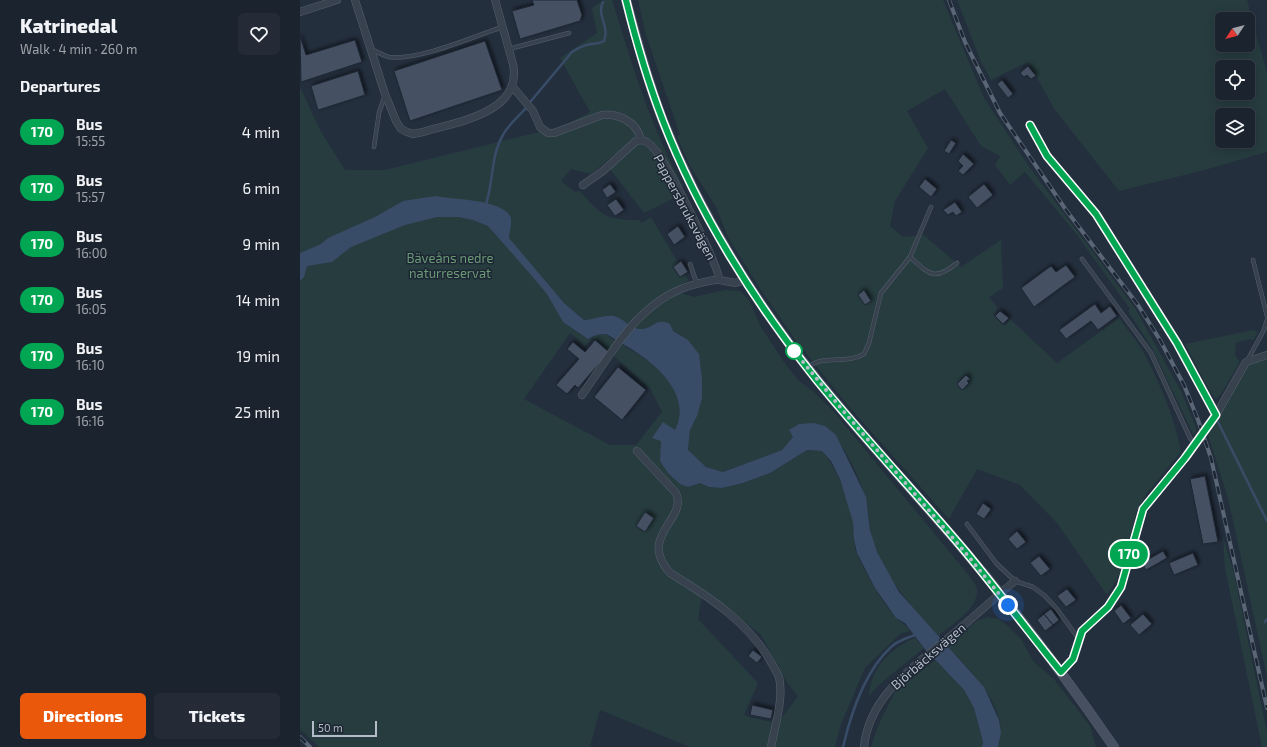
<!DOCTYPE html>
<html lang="en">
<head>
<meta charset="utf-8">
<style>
  :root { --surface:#1b232e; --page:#242b36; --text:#f1f3f6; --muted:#a0a4aa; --line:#39404a; --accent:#ea580c }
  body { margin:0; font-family:"Exo 2",sans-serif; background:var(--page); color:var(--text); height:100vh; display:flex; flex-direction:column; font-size:15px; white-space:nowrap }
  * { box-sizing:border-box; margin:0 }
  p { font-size:13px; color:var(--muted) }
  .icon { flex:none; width:22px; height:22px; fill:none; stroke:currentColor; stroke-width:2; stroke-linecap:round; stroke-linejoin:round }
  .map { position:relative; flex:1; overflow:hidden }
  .side { display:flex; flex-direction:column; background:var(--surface); width:300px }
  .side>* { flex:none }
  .badge { padding:0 8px; border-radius:13px; font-size:14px; line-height:26px }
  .needle { width:26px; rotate:234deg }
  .tools { position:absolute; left:915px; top:12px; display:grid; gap:8px }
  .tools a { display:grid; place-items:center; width:40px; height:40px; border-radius:6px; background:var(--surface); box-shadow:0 2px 10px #0003,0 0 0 1px var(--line); font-size:20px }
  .scale { position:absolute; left:12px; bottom:10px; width:65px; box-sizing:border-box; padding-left:4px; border:2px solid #b4bcc9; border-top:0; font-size:11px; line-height:14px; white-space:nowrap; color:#b4bcc9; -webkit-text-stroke:3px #1d2633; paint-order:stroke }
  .you { position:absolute; width:20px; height:20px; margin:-10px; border:3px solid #fff; border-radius:50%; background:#1a73e8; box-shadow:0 0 0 6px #1a73e833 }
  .map>.badge { position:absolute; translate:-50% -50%; box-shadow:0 0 0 2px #fff }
  h2 { padding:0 20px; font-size:15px; line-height:36px }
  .round { display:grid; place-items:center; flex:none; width:42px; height:42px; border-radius:6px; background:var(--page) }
  .overview { display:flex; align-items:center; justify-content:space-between; height:68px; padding:0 20px }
  h1 { font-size:19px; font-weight:800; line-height:30px }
  .button { display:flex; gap:8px; margin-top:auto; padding:8px 20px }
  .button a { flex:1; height:46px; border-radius:6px; background:var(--accent); color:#fff; font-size:16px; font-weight:800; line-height:46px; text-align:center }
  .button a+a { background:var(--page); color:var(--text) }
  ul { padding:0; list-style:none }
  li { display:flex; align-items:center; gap:12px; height:56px; padding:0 20px }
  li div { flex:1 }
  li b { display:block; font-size:15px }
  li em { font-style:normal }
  li .badge { min-width:44px; font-weight:700; text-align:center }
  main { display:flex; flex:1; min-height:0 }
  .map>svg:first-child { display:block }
</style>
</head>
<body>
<main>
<section class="side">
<div class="overview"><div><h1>Katrinedal</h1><p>Walk · 4 min · 260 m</p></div><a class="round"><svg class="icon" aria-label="heart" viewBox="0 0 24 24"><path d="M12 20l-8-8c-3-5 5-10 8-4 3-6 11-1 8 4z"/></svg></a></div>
<h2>Departures</h2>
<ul>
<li><span class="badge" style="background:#00a651;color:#fff">170</span><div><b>Bus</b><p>15:55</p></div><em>4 min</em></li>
<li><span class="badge" style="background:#00a651;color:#fff">170</span><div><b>Bus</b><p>15:57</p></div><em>6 min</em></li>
<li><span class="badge" style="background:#00a651;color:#fff">170</span><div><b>Bus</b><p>16:00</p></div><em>9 min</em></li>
<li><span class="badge" style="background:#00a651;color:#fff">170</span><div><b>Bus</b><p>16:05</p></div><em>14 min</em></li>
<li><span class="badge" style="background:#00a651;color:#fff">170</span><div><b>Bus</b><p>16:10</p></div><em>19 min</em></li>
<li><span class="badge" style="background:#00a651;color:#fff">170</span><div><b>Bus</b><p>16:16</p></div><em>25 min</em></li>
</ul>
<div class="button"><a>Directions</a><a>Tickets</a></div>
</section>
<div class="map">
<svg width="967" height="747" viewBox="0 0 967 747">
  <defs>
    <filter id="shadow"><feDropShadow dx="2" dy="-2" stdDeviation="2" flood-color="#0009"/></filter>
  </defs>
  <rect width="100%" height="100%" fill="#242f3e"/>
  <path fill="#263c3f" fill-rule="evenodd" d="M303,0H312C332,64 351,129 384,187L377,184L344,136L335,138L291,174L271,169L261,181L275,192L280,191C301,216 307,220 339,220L342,223L351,217L389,281L377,286L381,293L394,297L425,290L440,291L449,300L461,327L486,365L499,381L513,391L535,413L671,578C673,581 676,585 677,589C679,609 651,625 638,636C614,610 592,585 577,553C570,538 570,521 567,505C562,481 544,442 525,426L493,437L482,450L423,472L406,467L388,451L390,430L397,416L399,354L381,335L355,323L346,329L339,330L330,325L297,319L284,320L264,303L249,286L245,290L263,322L288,339C292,336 299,334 305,334C308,335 312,339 315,341C337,353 365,368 376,392C381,405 381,418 375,431L363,423L361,441L388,487L400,483L409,487L422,488L443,483L470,473L507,450L522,451C538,469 547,497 553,521C555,532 553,543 557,554C567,575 580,599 595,617C600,622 606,625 611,631L601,633L565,668L541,724L535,747H390L300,710L290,747H19L0,729V87L20,130L45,170H85L263,126L290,112L260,58L297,33L292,8ZM270,333L285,346L293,337L351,390L362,412L336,445H310L224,399ZM402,594L420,602L461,635L486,681L498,696L478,723L452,718L444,715L458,683L398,619Z
    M338,0H643L684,98L730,168L835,308L881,391L896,427V433L893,434L852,348L828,311L830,309L777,235L725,172L710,185L695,165L700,156L681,146L645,89L607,111L628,148L595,201L590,226L603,237L624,235L661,267L701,240L703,288L689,297L698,308L693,315L704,326L710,319L757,363L819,318C827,329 837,341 844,353C860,384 875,418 881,452L847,493L837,510L819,575L807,595L757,523L720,485L677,469L649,519L551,409L496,341L459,287L428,237L416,207L390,166L377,136L380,135L346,35Z
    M657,0H947L967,73V152L901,171L819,191L755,110L728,62L691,80L681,62ZM922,19H948V45H922ZM922,67H948V93H922ZM922,115H948V141H922Z
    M340,144C360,151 368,179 376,197L344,213L310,169L335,145Z
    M953,330L958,332L953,340L949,339L936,343L935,355L940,362L921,394L916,399L910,392L885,344Z
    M967,360V677L928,498L908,435L946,367L950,363Z
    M923,537L934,573L967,732V747H962L925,568Z
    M688,617L699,619L709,627L721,639L734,662L754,679L790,726L796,747H698C712,709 670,671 647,646L678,620Z
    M615,638L624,648L581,683L569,696C570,669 591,647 615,638Z
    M635,660L664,690L674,708L683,742L682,747H571L578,726L595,692Z"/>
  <path fill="#394c67" d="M136,196C154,200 200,199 210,216C213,221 209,232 209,238L264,303L284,320C294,320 304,315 313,316C323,317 331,330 341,329C354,329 355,317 370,324L373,331L388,340L399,354L402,379V398L397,416L390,430L388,450L406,467L423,472L482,450L493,437L489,430L499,424L514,423L525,426L536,435L566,497L570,530L577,552L599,592L684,687L699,720L701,733L698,747H682L683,742L674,708L664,690L624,648L605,623L596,618L575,588L557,553L554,539L553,522L540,479L531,461L522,451L507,450L470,473L443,483L422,488L409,487L400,483L388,487L380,484L368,473L360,461L361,441L352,438L363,422L375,430C394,393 351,359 321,343C317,341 310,335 305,334C299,334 292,336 288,339L263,322L247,294L231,275L188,226L173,220L159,217H137L105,225L51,247L32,262L7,266L4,277L0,281V253L21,244L28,238L75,217L103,201Z"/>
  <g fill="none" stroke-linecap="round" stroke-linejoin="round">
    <path stroke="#394c67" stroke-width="2.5" d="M231,101L272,52C278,48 284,45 291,44C297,43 299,44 304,41C310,26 296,15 303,2
      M185,207C194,183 190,157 203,135C208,125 219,116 227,107
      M918,422L967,521
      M965,622L967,619
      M543,747C551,713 564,672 591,647C597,641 607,638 615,635"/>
  </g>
  <path fill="#455162" stroke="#1f2835" filter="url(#shadow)" d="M232,0H277L282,15L280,21L220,39L212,11L234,5Z
    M0,36L6,55L55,40L62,62L1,82Z
    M185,41L202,90L110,121L94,71Z
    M728,66L736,76L731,79L727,75L724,77L720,73Z
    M58,71L65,95L18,110L11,86Z
    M702,80L713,94L708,98L697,84Z
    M651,140L656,143L649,154L644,151Z
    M663,154L674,164L663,175L658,171L663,166L658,161Z
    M625,179L637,189L631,197L619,187Z
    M310,184L316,192L307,198L302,190Z
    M684,184L693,195L677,208L668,197Z
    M316,199L324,210L315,216L307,205Z
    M655,202L662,212L656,216L653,212L648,215L643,210Z
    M378,226L385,237L374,245L367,234Z
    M381,261L388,272L380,277L373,267Z
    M766,265L775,277L734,307L721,288L751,266L756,272Z
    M564,290L571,301L565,305L558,295Z
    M795,304L801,313L810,306L817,316L798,330L791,321L766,339L759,330Z
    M700,311L709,318L703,324L695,316Z
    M295,340L309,352L278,388L275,385L267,394L256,385L279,359L267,349L273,342L285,352Z
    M318,367L346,390L322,420L294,397Z
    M666,375L670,379L667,381L669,383L662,390L657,384Z
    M905,476L918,542L903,544L890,479Z
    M683,503L691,509L684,519L676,514Z
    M345,512L354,518L345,532L336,526Z
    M717,531L726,542L717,549L708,539Z
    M863,551L867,558L846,570L842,563Z
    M893,553L898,565L874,575L869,563Z
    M739,556L750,569L741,576L730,563Z
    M767,589L776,600L766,607L757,596Z
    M821,605L831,618L823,624L814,611Z
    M751,609L759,620L753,625L744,614Z
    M744,614L753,625L745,631L737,620Z
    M843,614L852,624L839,635L830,625Z
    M453,650L462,657L457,663L448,656Z
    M452,705L473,710L471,719L450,715Z"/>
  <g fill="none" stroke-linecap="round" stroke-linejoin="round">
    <g stroke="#565f6c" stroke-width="4.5">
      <path id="lane" d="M209,49L269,33
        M72,50C78,52 84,56 89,57C118,61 173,37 202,27
        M730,125L747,156L795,214L877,343L916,415
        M74,147L79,113L85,95
        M610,257C629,274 634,282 657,263
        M782,259L851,353L890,438L895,444
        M953,260L967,316
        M390,264L397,284
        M947,361L964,330L967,320
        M508,367C524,354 545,365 564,354L569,343L581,293L610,257L631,207
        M667,524L696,563L715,581L733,587L745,596L757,609L778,638"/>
    </g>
    <g stroke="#565f6c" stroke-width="8">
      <path id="street" d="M55,0L85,94L96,121L101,129L107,132L113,134L123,132C156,122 223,113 213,64L195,0
        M0,12L37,0
        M212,86L233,111L240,127L248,133H254L302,115C319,113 337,122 341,140
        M283,185L303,171L336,141C344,138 351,144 356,151C368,166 419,265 419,280
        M282,395C311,354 338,302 389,286C398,284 410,279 419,280C429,281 435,286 445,279
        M337,451L376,493C388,520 337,535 370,573C408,596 450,623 472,664C474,668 477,672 479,677C484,698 475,726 471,747
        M761,672L773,659L782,631L808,607L821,587L843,509L885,458L916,415L946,362L967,355
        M564,747C569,695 616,665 652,635C674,617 694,598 715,581"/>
    </g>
    <g stroke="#565f6c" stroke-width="10">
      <path id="secondary" d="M326,0C337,41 348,82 363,121C393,197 435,269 482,334C537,410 603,478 663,549C717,612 767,679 814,747"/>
    </g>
    <use href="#lane" stroke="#38414e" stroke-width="3.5"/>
    <use href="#street" stroke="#38414e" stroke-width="7"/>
    <use href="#secondary" stroke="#465061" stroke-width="9"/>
    <g stroke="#5a6575" stroke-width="4">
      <path id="rail" d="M649,0L665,42L700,113L766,210L838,305L860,340L884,385L898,420L911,458L967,708
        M0,737L10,747"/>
    </g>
    <use href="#rail" stroke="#1d2633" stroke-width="2.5" stroke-dasharray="8" stroke-linecap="butt"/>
  </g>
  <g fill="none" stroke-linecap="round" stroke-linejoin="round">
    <g stroke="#fff" stroke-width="9">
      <path id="line" d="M326,0C336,41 348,82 363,121C398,212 455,303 516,379C564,438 616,493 665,551C698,591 729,632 761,672L773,659L782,631L808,607L821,587L843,509L885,458L916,415L877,343L796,214L747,156L730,125"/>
    </g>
    <use href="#line" stroke="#00a651" stroke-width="6"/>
    <path stroke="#b4bcc9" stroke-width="4" stroke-dasharray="0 7.2" d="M494,351L545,413L664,551L708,605"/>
  </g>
  <circle fill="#fff" stroke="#00a651" stroke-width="2" cx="494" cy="351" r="8"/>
  <g text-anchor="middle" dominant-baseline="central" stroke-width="3" stroke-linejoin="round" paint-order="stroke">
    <g font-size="13" fill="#b4bcc9" stroke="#1d2633">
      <text transform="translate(385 207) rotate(62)">Pappersbruksvägen</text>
      <text transform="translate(628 656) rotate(-41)">Björbäcksvägen</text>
    </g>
    <g font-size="13" fill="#6b9a76" stroke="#1d2633">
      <text x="150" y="258">Bäveåns nedre<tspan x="150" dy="15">naturreservat</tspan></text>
    </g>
  </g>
</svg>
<div class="tools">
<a><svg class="needle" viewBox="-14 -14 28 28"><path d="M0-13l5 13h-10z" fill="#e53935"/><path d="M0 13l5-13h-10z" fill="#a0a4aa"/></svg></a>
<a><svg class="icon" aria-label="locate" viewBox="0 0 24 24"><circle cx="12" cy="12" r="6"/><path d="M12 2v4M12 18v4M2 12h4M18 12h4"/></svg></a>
<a><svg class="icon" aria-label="layers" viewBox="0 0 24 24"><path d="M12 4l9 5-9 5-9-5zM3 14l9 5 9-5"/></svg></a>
</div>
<div class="scale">50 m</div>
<div class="you" style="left:708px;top:605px"></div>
<b class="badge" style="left:829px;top:554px;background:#00a651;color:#fff">170</b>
</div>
</main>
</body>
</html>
